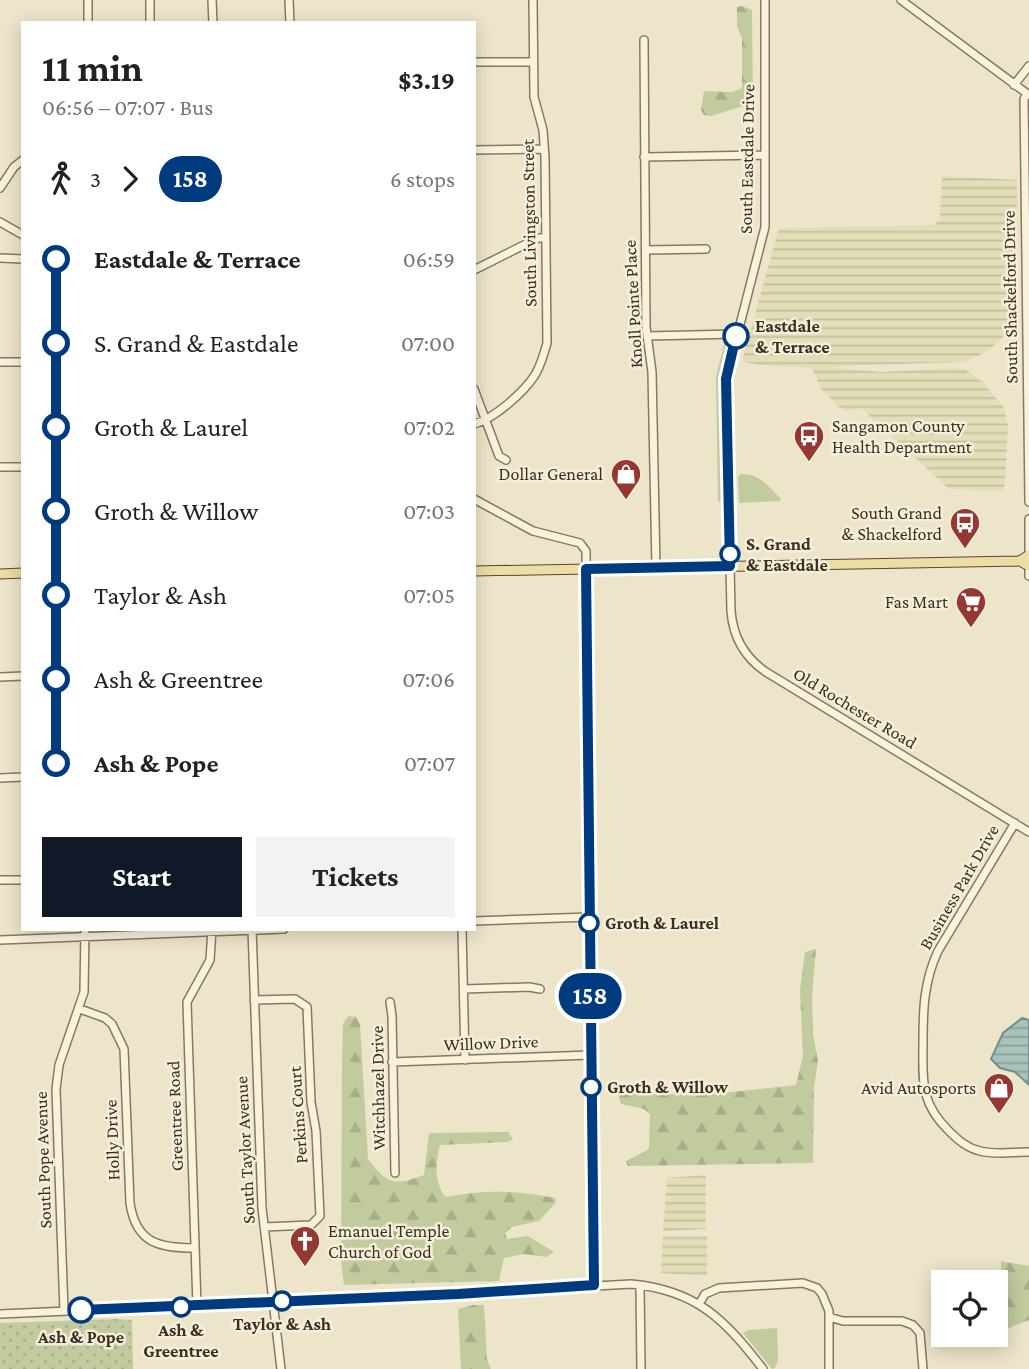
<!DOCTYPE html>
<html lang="en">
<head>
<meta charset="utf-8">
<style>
  :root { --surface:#fff; --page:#f2f2f2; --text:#222; --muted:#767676; --accent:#111827 }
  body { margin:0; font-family:"Crimson Pro",serif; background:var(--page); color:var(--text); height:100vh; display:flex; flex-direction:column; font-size:26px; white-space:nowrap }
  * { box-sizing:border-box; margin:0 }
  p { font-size:23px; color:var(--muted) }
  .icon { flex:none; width:38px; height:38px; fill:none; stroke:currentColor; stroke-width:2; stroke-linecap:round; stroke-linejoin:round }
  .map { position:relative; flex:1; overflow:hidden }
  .details { position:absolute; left:21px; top:21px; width:455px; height:910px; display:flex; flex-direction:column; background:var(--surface); border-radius:0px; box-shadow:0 4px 18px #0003 }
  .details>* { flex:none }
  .badge { padding:0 14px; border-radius:23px; font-size:24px; line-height:46px }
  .fabs { position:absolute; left:931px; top:1270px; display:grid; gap:14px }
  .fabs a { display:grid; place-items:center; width:77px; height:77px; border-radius:0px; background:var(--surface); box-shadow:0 4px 18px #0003; font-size:35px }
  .map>.badge { position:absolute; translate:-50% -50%; box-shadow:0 0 0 4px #fff }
  .legs { display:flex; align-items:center; gap:10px; height:77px; padding:0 21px; font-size:23px }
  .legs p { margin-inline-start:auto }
  .overview { display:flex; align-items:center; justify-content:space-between; height:119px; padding:0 21px }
  h1 { font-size:38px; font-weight:700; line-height:52px }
  .action { display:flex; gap:14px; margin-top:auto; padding:14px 21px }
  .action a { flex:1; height:80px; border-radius:0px; background:var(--accent); color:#fff; font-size:28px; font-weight:700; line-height:80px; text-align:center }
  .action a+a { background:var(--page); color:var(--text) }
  ul { padding:0 21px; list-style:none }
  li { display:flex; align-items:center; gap:24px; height:84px; font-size:26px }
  li i { display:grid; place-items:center; width:10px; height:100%; margin:0 9px; background:currentColor }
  li i::after { content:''; width:18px; height:18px; margin:-9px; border:5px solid; border-radius:50%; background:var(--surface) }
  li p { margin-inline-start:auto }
  li:first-child i { background:linear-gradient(#0000 50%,currentColor 0) }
  li:last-child i { background:linear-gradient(currentColor 50%,#0000 0) }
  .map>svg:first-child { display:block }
</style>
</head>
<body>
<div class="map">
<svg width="1029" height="1369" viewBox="0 0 1029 1369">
  <defs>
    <pattern id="farmland-rules" width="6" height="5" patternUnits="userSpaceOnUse" patternTransform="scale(1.75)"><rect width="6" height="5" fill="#e2deb7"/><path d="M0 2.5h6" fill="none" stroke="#c3bf9d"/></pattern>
    <pattern id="forest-firs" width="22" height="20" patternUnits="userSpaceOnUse" patternTransform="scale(1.75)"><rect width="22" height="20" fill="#c2cb9e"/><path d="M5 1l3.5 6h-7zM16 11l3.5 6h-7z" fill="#a7af88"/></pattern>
    <pattern id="park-dots" width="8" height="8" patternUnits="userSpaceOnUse" patternTransform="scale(1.75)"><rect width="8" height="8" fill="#c2cb9e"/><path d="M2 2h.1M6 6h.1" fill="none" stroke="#a7af88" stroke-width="1.8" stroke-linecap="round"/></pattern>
    <pattern id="water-rules" width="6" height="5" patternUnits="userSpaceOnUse" patternTransform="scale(1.75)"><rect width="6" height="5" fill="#aac2bc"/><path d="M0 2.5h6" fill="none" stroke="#8b9e98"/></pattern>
  </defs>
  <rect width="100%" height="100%" fill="#ede5ca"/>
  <path fill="url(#farmland-rules)" d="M942,176L1017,180L1018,296L1013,316L1003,337L988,351L964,362L839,366L838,368L881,372L955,368L966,370L983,382L1004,408L1008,426L1005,484L1003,490L998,491L949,489L861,408L846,411L839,407L821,389L812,368L758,365L742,361L779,228L933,225L940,220Z
    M706,1175V1229L663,1231L667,1178Z
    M663,1236H707V1276L661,1273Z"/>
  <path fill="#c2cb9e" d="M725,341L727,346L720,380L722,497L718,503L716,377Z
    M741,474C759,473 769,487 781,499L780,501L739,503L738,476Z
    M777,1328L778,1360L775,1368L772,1369L743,1333L748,1330Z"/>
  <path fill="url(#forest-firs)" d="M742,6L752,10L753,103L711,116L704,115L701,110L704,91L732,92L742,88V39L737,26V7Z
    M816,949L812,995L813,1034L818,1061L814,1087L813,1163L628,1166L626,1161L649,1149L650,1114L644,1109L621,1104L618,1094H715L796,1085L803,1056L800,990L805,952Z
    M348,1016L356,1017L360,1024L368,1159C388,1185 393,1186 424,1175L429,1133L508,1132L513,1139L508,1142L440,1145C435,1164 434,1180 445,1197C487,1190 512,1190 555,1198L556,1202L539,1221L512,1227L505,1233L507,1239L528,1236L554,1252L547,1257L523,1254L504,1258L499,1281L344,1285L341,1261L342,1063L343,1024Z
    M1001,1261L1029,1266V1320L1001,1331Z
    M473,1305H484L487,1360L491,1369H461L458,1309Z"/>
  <path fill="url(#park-dots)" d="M116,1319L132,1320L133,1369H0V1323Z"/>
  <path fill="url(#water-rules)" stroke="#71908a" stroke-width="2" d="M1022,1018L1029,1020V1085L1015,1072L1000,1068L991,1059L1003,1033Z"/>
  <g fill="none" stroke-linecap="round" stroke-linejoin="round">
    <g stroke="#89785f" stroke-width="10">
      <path id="minor" d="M88,0V23
        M150,0V23
        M212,0L213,23
        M289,0L290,23
        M765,0V227L726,379L731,611C733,637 744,657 766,672L1029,832
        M901,0L1029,95
        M644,40L646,327L652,372L656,567
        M474,62H533
        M1014,85L1029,66
        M1027,94L1024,99L1029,502
        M474,150L544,149
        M644,157L765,155
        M0,188L14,167L23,160
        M0,222L23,235
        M646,250L706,249
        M0,258L23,259
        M474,270L538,238H545
        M647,336L736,334
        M0,362H23
        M474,389L499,456L506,460
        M474,424C494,419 524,392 535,375C541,365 544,354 547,343L545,157L543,130L534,97L533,0
        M0,467H23
        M474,499L533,531L580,543L586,551L594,1285
        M1029,519V576
        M0,677L23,676
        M0,778L23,777
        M1015,823L938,951C924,981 923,1009 923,1041C923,1079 919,1102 949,1131C958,1140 967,1148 980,1151C995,1155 1013,1152 1029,1152
        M0,880H23
        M474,921L589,917
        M252,929L262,1208L281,1369
        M462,929L465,1060
        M0,940L284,929
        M464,989L529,987L540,989
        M254,1000L295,999L307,1007L311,1102L316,1131L320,1216L311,1225L264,1227
        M390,1002L392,1016L395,1173
        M80,1009L105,1018L112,1024L124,1049L130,1203C136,1244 160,1248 195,1248
        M392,1062L590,1055
        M640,1285L641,1369
        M699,1304L705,1294L719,1288L803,1283L817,1288L822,1294L829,1311V1369
        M197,1306L187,1002L210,960L212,929
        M64,1311L56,1089L59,1065L84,992L85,929
        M0,1314L458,1294L631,1284C697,1290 725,1320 763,1369
        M829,1317L843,1321H902L913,1325L920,1333L923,1369"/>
    </g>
    <g stroke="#574632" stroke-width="11">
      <path id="major" d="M1020,561L1029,555
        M474,571L1020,561L1029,566
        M0,574L23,573"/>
    </g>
    <use href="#minor" stroke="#f8f2dd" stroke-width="7"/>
    <use href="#major" stroke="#eddca5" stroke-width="9"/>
  </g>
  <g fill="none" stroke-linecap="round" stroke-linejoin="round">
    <g stroke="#fff" stroke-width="16">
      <path id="line-1" d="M81,1310L458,1294L594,1285L586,569L730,566L726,379L736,336"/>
    </g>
    <use href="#line-1" stroke="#003b80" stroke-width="10"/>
  </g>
  <defs>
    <g id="bus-pin" transform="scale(1.575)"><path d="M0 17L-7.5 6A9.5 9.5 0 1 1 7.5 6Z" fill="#953832" stroke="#f5efd9"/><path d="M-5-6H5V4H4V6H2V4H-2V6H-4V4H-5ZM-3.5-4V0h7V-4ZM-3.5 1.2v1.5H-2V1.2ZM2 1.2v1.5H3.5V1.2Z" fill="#fff"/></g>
    <g id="shop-pin" transform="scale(1.575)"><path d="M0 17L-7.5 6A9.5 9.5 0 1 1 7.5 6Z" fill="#953832" stroke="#f5efd9"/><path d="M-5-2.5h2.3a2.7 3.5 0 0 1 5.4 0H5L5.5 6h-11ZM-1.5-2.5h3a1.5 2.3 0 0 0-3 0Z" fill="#fff"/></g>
    <g id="supermarket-pin" transform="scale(1.575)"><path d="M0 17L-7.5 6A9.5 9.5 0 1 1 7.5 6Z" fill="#953832" stroke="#f5efd9"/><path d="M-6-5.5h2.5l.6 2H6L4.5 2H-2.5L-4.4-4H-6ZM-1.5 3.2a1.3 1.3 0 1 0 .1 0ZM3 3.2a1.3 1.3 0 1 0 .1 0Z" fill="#fff"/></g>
    <g id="church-pin" transform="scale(1.575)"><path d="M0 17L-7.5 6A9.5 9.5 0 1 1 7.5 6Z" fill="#953832" stroke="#f5efd9"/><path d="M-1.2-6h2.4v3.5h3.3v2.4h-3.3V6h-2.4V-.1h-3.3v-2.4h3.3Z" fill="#fff"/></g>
  </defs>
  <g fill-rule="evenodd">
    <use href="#bus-pin" x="809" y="436"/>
    <use href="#shop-pin" x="626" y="474"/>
    <use href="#bus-pin" x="965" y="523"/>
    <use href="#supermarket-pin" x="971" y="602"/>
    <use href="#shop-pin" x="999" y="1088"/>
    <use href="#church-pin" x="305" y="1241"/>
  </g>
  <g fill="#fff" stroke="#003b80" stroke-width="3.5">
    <circle cx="736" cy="336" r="12"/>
    <circle cx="730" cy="554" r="9"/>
    <circle cx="589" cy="923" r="9"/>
    <circle cx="591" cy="1087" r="9"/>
    <circle cx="282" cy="1301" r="9"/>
    <circle cx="181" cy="1307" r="9"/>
    <circle cx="81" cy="1310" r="12"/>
  </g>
  <g text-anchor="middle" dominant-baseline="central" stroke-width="5" stroke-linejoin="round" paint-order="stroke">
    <g font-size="18" fill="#3a2f22" stroke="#f5efd9">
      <text transform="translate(747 159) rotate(-89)">South Eastdale Drive</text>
      <text transform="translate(529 223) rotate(-91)">South Livingston Street</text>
      <text transform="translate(1010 297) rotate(-91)">South Shackelford Drive</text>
      <text transform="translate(633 304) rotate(-93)">Knoll Pointe Place</text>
      <text transform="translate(855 708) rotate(31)">Old Rochester Road</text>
      <text transform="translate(959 887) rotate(-60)">Business Park Drive</text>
      <text transform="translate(491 1043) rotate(-2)">Willow Drive</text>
      <text transform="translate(378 1088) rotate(-91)">Witchhazel Drive</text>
      <text transform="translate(298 1115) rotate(-94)">Perkins Court</text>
      <text transform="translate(175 1116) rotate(-92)">Greentree Road</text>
      <text transform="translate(112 1140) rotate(-92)">Holly Drive</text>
      <text transform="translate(245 1150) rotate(-93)">South Taylor Avenue</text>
      <text transform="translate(43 1160) rotate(-92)">South Pope Avenue</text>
    </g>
    <g font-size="18" font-weight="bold" fill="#3a2f22" stroke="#f5efd9" text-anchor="start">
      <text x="755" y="326">Eastdale<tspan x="755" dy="21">&amp; Terrace</tspan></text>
      <text x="746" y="544">S. Grand<tspan x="746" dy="21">&amp; Eastdale</tspan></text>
      <text x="605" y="923">Groth &amp; Laurel</text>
      <text x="607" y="1087">Groth &amp; Willow</text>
      <text x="282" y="1324" text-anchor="middle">Taylor &amp; Ash</text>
      <text x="181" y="1330" text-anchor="middle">Ash &amp;<tspan x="181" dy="21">Greentree</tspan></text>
      <text x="81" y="1337" text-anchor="middle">Ash &amp; Pope</text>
    </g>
    <g font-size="18" fill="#3a2f22" stroke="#f5efd9" text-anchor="end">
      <text x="832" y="426" text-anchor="start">Sangamon County<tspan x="832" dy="21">Health Department</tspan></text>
      <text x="603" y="474">Dollar General</text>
      <text x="942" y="513">South Grand<tspan x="942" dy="21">&amp; Shackelford</tspan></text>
      <text x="948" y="602">Fas Mart</text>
      <text x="976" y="1088">Avid Autosports</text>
      <text x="328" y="1231" text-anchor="start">Emanuel Temple<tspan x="328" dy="21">Church of God</tspan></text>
    </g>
  </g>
</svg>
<div class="fabs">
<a><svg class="icon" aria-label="locate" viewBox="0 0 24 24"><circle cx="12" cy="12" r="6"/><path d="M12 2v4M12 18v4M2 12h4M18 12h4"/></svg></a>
</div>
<b class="badge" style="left:590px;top:996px;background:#003b80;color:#fff">158</b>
<section class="details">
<div class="overview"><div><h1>11 min</h1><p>06:56 – 07:07 · Bus</p></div><b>$3.19</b></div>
<div class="legs"><svg class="icon" aria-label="walk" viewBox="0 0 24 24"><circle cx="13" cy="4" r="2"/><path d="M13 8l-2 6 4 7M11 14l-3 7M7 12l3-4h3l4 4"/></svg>3<svg class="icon" aria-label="forward" viewBox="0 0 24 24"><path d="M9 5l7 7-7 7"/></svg><b class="badge" style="background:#003b80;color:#fff">158</b><p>6 stops</p></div>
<ul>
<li><i style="color:#003b80"></i><b>Eastdale &amp; Terrace</b><p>06:59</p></li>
<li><i style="color:#003b80"></i><span>S. Grand &amp; Eastdale</span><p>07:00</p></li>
<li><i style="color:#003b80"></i><span>Groth &amp; Laurel</span><p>07:02</p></li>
<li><i style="color:#003b80"></i><span>Groth &amp; Willow</span><p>07:03</p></li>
<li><i style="color:#003b80"></i><span>Taylor &amp; Ash</span><p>07:05</p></li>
<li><i style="color:#003b80"></i><span>Ash &amp; Greentree</span><p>07:06</p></li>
<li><i style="color:#003b80"></i><b>Ash &amp; Pope</b><p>07:07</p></li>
</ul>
<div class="action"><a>Start</a><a>Tickets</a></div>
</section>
</div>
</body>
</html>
